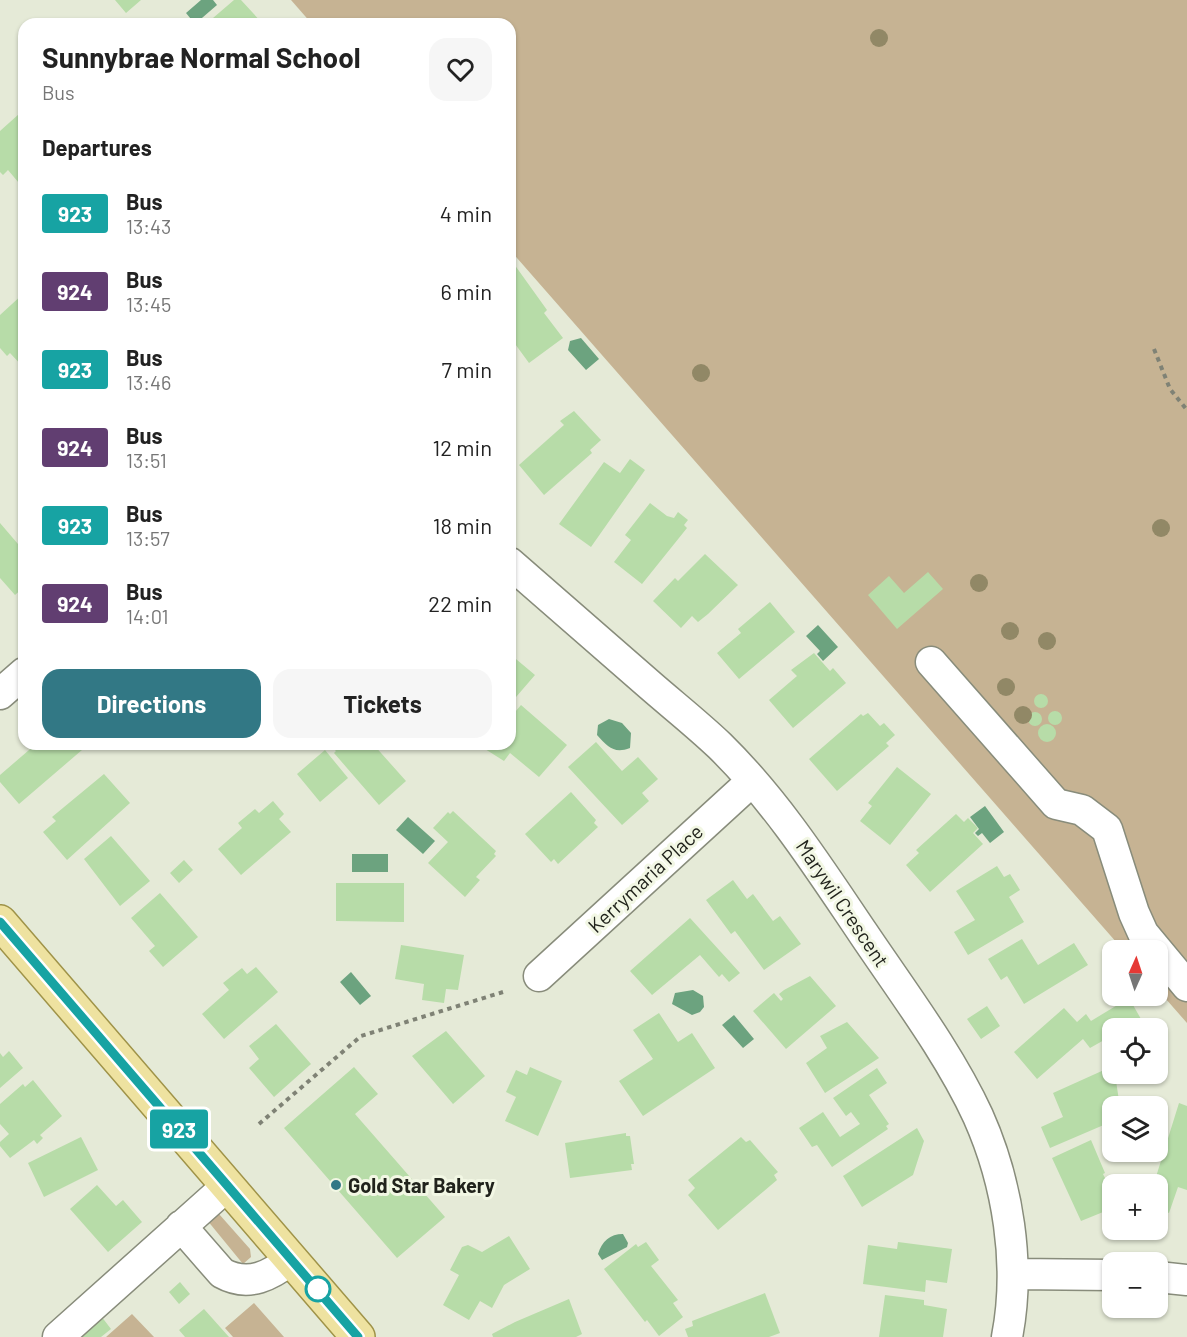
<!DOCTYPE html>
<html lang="en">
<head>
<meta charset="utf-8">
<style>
  :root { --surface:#fff; --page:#f6f6f6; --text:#222; --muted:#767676; --accent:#327885 }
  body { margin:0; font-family:Barlow,sans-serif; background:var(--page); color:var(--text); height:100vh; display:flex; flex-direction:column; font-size:22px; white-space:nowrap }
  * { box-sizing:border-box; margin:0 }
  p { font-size:20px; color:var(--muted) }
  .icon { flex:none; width:33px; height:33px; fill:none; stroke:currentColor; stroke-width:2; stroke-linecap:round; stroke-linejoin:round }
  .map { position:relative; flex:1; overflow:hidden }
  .details { position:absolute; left:18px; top:18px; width:498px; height:732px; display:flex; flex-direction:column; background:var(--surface); border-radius:18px; box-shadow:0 2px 4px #0004 }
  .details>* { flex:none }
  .badge { padding:0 12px; border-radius:4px; font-size:21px; line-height:39px }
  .needle { width:39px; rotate:3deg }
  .fabs { position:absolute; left:1102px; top:940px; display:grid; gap:12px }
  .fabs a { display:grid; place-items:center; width:66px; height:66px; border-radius:12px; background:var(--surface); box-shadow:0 2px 4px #0004; font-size:30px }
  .map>.badge { position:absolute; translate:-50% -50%; box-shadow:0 0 0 3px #fff }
  h2 { padding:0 24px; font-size:22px; line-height:54px }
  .round { display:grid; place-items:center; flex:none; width:63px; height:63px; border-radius:18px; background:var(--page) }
  .overview { display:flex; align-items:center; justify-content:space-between; height:102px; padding:0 24px }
  h1 { font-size:28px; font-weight:700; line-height:45px }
  .primary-button { display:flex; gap:12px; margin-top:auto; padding:12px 24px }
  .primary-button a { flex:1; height:69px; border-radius:18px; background:var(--accent); color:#fff; font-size:24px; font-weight:700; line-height:69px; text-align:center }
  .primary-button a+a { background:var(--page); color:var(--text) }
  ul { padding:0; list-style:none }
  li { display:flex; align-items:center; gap:18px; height:78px; padding:0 24px }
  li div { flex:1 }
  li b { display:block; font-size:22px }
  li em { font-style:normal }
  li .badge { min-width:66px; font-weight:700; text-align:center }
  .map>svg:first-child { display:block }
</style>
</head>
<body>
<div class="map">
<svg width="1187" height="1337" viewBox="0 0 1187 1337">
  <rect width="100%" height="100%" fill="#e5ead7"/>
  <path fill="#c6b393" d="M291,0H1187V1023L1158,990V951H1124L510,250V24H312Z
    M214,1214H219L250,1249L251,1257L243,1264L207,1220Z
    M254,1303L284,1337H233L225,1328Z
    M132,1314L154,1337H106Z"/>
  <path fill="#6ca37f" d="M201,0H213L217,5L195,24L186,13Z
    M581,338L599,359L586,370L568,350L570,341Z
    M818,625L838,647L823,661L817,654L820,651L806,636Z
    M609,719L622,723L631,733L630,748C614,754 608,747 597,735L598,725Z
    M985,806L1004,832L990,843L982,833L978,836L975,833L979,829L970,817Z
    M408,817L435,841L423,854L396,830Z
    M352,854H388V872H352Z
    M351,972L371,996L360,1005L340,982Z
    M693,990L703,996L704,1007L700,1012L692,1015L672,1004L675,993Z
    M734,1015L754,1039L743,1048L722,1025Z
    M623,1234L628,1243L627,1247L602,1260L598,1254C602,1241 610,1234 623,1234Z"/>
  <path fill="#b7dca8" d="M115,0H141L126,13Z
    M234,0H241L263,24H206Z
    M19,114L24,120V189L8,170L3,175L0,172V131Z
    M514,264L547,310L544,313L563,338L529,363L510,337V267Z
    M24,293V368L10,353L7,356L0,348V315Z
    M574,411L601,440L590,450L592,453L544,495L519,465L564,425L560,421Z
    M630,459L645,470L591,547L559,524L604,462L620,473Z
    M650,503L667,516L674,518L678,512L688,520L684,525L687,528L642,584L614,562L631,540L625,535Z
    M0,523L24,551V587L15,595L0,578Z
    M705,554L738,585L708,614L698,622L692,616L681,628L653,601L675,578L678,581Z
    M928,572L943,589L897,629L868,595L889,576L904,593Z
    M770,602L795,632L739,679L717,653L741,633L738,629Z
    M814,653L830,671L833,668L846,683L793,728L769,700L797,676L791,670Z
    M510,654L535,675L510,704Z
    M1034 701a7 7 0 1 1 14 0a7 7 0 1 1-14 0Z
    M521,705L567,745L539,777L510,753L504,761L485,749L489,744H510V718Z
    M1048 718a7 7 0 1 1 14 0a7 7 0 1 1-14 0Z
    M1028 719a7 7 0 1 1 14 0a7 7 0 1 1-14 0Z
    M868,713L880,726L884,723L895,735L886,743L889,746L837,791L809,759L861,714L863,716Z
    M1038 733a9 9 0 1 1 18 0a9 9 0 1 1-18 0Z
    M596,742L622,771L638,757L658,779L642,793L649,801L622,825L568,767Z
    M36,744H89L19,804L0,782V775Z
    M337,744H373L406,781L379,805L334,753L336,751L333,748Z
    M325,750L348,778L320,802L297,774Z
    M897,767L931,794L890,845L860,821L872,806L868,803Z
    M104,774L130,803L67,860L43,832L56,821L52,817Z
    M571,792L596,820L594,823L598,827L558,864L554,859L551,862L525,834Z
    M273,801L284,814L279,819L291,832L241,875L218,849L242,828L238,823L255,809L259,813Z
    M453,811L496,851L494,854L496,856L476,877L480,880L465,897L428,863L448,842L433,828L448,812L450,814Z
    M956,814L964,822L968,818L978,828L973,833L983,844L930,892L906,865L919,853L916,850Z
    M111,836L150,881L120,906L84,859Z
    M184,860L193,870L179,883L170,873Z
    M997,866L1004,877L1010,874L1020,890L1009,897L1024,922L968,955L954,932L975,920L956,891Z
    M733,880L747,899L753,894L773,921L780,916L801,944L764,970L735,931L731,934L706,900Z
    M336,883H404V922L336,921Z
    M160,893L198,937L163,967L149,951L155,946L131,918Z
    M690,918L740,973L729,982L722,974L719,977L700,955L652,995L630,971Z
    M1022,939L1038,965L1074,943L1088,965L1024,1004L1007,976L1001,980L988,959Z
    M401,945L464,955L458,990L446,989L444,1003L422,1000L424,984L395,979Z
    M256,967L278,992L224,1039L202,1014L229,990L223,983L242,968L247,974Z
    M810,976L836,1006L786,1049L753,1011L774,993L781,1001L783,999L779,994L784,990Z
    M1129,998L1141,1019L1123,1029H1113V1035L1090,1048L1083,1039L1037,1079L1014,1052L1064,1008L1077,1022L1086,1014L1091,1021Z
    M987,1006L1000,1026L981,1039L967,1019Z
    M659,1013L678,1042L692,1033L715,1068L643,1116L619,1081L653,1059L633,1030Z
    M847,1022L879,1058L825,1093L806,1063L827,1048L820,1036Z
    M276,1024L311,1064L274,1097L249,1068L259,1059L249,1046Z
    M446,1031L485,1076L453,1104L412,1056Z
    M9,1051L23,1068L0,1088V1053L3,1057Z
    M354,1067L378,1094L355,1114L445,1217L397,1258L284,1128Z
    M530,1067L562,1081L538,1136L505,1121L516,1097L506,1092L516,1070L527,1075Z
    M877,1068L887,1083L869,1095L889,1124L886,1126L888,1129L832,1167L817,1145L812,1147L799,1128L823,1112L840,1137L860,1124L851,1112L846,1116L833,1098Z
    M1104,1070L1109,1082L1116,1081L1120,1107H1113V1121L1050,1148L1041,1127L1063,1117L1053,1093Z
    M33,1080L62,1116L40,1135L43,1138L37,1144L34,1140L10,1158L0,1146V1142L9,1134L0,1124V1104L23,1084L25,1087Z
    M1179,1103L1187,1106V1190L1178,1187L1169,1213L1158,1209V1185H1148L1150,1178L1155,1180Z
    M917,1128L924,1141L913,1175L862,1207L843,1176Z
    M626,1133V1136H630L634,1164H631L632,1170L570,1178L565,1143Z
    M81,1137L98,1170L44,1197L28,1163Z
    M741,1137L746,1142L750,1140L778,1172L774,1175L777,1180L718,1230L688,1195L695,1188L688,1180Z
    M1091,1140L1105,1173L1103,1174L1109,1186L1104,1187L1113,1208L1081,1221L1052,1158Z
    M97,1185L116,1206L123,1200L142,1222L108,1252L70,1209Z
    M509,1236L530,1269L504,1285L492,1308L480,1301L469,1320L443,1305L459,1275L450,1270L462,1247L468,1245L482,1252Z
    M646,1242L659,1260L651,1266L678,1300L673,1303L683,1317L659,1336L647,1320L645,1322L604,1269L636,1244L638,1247Z
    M898,1242L952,1249L947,1283L926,1280L925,1292L863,1284L868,1245L897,1249Z
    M180,1282L190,1294L179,1304L169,1292Z
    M765,1293L780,1333L769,1337H688L685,1329L693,1326L692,1321Z
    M885,1295L924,1300V1305L947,1309L943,1337H879Z
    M569,1299L582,1334L576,1337H493L492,1334L515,1322Z
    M204,1309L229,1337H185L179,1330Z
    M98,1312L111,1329L101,1337H68Z"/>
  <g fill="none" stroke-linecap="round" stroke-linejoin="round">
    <g stroke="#888c7b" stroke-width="33">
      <path id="minor" d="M510,563C557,604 604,645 651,686C674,706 698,725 720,746C777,802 819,868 863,933C902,991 949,1053 978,1116C1008,1183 1021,1265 1007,1337
        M931,662L1056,804L1082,810L1107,829L1134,913L1143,933L1187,986
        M0,694L24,673
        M539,976L752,781
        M181,1226L222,1273C249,1288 271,1275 292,1259
        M1014,1274L1113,1275
        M1158,1277L1187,1280
        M58,1337L228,1185"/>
    </g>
    <g stroke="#9f9348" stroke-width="36">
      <path id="major" d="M0,922L358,1337"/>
    </g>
    <path stroke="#7f8275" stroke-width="4" stroke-dasharray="4.5 4.5" stroke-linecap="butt" d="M1154,349L1170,389L1187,410
      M259,1124L361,1036L503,992"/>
    <use href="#minor" stroke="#fff" stroke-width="30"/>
    <use href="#major" stroke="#eee2a0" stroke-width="33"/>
  </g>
  <g fill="#918866">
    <circle cx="879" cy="38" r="9"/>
    <circle cx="701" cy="373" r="9"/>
    <circle cx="1161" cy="528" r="9"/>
    <circle cx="979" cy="583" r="9"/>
    <circle cx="1010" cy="631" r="9"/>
    <circle cx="1047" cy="641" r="9"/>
    <circle cx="1006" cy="687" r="9"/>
    <circle cx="1023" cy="715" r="9"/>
  </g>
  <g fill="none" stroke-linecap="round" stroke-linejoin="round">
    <g stroke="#fff" stroke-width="14">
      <path id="line" d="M0,922L358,1337"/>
    </g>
    <use href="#line" stroke="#17a3a3" stroke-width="9"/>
  </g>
  <circle fill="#327885" stroke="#f2f7e4" stroke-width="2" cx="336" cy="1185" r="6"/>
  <circle fill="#fff" stroke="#17a3a3" stroke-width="3" cx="318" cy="1289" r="12"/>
  <g text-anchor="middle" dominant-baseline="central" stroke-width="6" stroke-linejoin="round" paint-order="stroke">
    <g font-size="20" fill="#21231c" stroke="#f2f7e4">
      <text transform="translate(645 878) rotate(-43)">Kerrymaria Place</text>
      <text transform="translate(843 903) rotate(56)">Marywil Crescent</text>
    </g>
    <g font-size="20" font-weight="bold" fill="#21231c" stroke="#f2f7e4" text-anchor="start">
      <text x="348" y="1185">Gold Star Bakery</text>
    </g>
  </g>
</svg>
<div class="fabs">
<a><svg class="needle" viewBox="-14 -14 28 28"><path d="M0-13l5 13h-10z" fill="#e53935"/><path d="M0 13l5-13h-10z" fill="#767676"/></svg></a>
<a><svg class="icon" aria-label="locate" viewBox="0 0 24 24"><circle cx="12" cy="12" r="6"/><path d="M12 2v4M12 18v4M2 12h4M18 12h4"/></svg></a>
<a><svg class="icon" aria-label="layers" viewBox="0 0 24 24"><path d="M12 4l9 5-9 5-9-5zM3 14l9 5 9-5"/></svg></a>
<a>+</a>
<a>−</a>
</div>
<b class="badge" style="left:179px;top:1129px;background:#17a3a3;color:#fff">923</b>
<section class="details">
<div class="overview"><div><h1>Sunnybrae Normal School</h1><p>Bus</p></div><a class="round"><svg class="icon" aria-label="heart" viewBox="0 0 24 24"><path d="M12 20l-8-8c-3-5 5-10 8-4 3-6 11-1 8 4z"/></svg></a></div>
<h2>Departures</h2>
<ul>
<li><span class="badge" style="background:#17a3a3;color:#fff">923</span><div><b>Bus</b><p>13:43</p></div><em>4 min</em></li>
<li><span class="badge" style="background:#613e71;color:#fff">924</span><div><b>Bus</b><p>13:45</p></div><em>6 min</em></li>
<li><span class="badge" style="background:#17a3a3;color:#fff">923</span><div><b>Bus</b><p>13:46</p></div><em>7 min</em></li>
<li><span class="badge" style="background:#613e71;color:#fff">924</span><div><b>Bus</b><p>13:51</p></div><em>12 min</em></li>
<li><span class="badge" style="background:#17a3a3;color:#fff">923</span><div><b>Bus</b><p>13:57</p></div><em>18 min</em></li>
<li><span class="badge" style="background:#613e71;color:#fff">924</span><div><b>Bus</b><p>14:01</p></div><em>22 min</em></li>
</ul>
<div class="primary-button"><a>Directions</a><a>Tickets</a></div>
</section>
</div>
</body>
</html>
